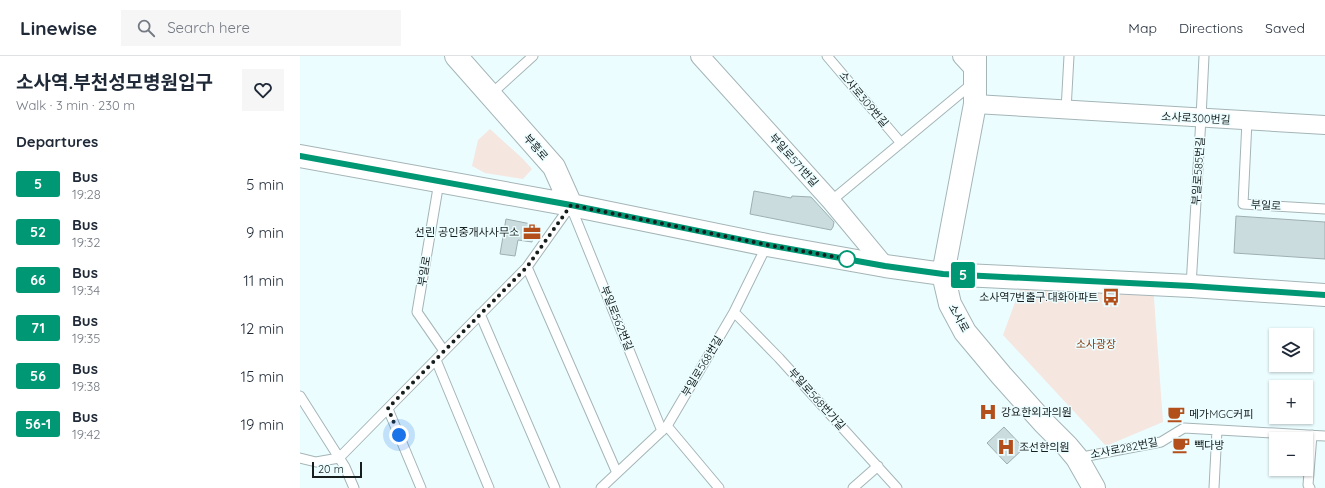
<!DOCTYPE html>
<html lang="en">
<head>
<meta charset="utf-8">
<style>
  :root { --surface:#fff; --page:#f6f6f7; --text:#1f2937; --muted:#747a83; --line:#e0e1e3 }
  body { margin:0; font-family:Quicksand,"Noto Sans KR",sans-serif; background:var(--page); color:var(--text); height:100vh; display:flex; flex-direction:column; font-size:15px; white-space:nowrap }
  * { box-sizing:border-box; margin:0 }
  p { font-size:13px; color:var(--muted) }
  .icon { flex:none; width:22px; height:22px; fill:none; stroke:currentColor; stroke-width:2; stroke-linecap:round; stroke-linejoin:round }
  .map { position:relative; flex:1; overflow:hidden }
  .side { display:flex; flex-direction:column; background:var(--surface); width:300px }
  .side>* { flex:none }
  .badge { padding:0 8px; border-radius:3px; font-size:14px; line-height:26px }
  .tools { position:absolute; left:969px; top:272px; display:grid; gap:8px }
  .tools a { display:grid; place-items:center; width:44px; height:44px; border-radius:0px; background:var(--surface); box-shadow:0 1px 3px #0004; font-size:20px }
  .scale { position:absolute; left:12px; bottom:10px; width:50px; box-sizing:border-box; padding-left:4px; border:2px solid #171e1e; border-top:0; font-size:11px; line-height:14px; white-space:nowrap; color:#171e1e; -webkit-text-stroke:3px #ecfdff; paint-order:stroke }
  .you { position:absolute; width:20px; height:20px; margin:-10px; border:3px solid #fff; border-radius:50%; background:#1a73e8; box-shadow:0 0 0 6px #1a73e833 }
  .map>.badge { position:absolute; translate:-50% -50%; box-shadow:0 0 0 2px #fff }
  h2 { padding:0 16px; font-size:15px; line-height:36px }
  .round { display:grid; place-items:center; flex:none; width:42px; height:42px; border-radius:0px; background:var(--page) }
  .overview { display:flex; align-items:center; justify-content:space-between; height:68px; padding:0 16px }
  h1 { font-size:19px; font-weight:700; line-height:30px }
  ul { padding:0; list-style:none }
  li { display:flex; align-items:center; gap:12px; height:48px; padding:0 16px }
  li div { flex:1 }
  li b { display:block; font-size:15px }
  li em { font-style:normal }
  li .badge { min-width:44px; font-weight:700; text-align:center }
  header { display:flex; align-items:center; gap:24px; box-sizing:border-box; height:56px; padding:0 20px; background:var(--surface); border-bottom:1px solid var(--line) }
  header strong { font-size:19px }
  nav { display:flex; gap:22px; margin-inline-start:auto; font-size:14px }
  .search { width:280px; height:36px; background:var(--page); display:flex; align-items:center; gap:10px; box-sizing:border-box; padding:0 14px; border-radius:0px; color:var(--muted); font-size:15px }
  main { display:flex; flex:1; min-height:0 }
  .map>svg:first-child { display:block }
</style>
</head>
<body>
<header>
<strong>Linewise</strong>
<div class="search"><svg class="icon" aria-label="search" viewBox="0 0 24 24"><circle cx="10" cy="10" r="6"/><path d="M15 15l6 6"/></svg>Search here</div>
<nav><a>Map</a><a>Directions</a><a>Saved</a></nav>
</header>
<main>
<section class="side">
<div class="overview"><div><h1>소사역.부천성모병원입구</h1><p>Walk · 3 min · 230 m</p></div><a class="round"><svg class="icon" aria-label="heart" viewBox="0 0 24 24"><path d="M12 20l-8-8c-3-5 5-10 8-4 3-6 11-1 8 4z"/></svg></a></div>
<h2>Departures</h2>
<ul>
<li><span class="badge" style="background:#009775;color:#fff">5</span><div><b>Bus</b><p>19:28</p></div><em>5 min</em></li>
<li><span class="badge" style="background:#009775;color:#fff">52</span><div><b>Bus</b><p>19:32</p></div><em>9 min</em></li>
<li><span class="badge" style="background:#009775;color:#fff">66</span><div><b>Bus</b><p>19:34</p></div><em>11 min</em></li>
<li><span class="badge" style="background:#009775;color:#fff">71</span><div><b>Bus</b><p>19:35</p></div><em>12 min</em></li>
<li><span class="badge" style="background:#009775;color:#fff">56</span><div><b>Bus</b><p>19:38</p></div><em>15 min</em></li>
<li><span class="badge" style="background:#009775;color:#fff">56-1</span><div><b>Bus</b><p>19:42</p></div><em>19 min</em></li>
</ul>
</section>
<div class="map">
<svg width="1025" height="432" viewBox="0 0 1025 432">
  <rect width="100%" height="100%" fill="#ecfdff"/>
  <path fill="#f5e6e0" d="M190,73L223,103L232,113L223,123L185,117L172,110L178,84Z
    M724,222L853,228L863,366L806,390L703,279Z"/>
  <path fill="#cbdcde" stroke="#9fafb1" d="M454,135L491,142L492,140L511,141L534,166L533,171L531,174L450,158Z
    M936,160L1025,166V203L934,197Z
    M206,163L236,169L232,186L218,184L215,200L200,198Z
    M704,371L724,392L707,408L687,387Z"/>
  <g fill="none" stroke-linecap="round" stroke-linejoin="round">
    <g stroke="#a5b5b7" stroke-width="11">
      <path id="lane" d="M527,0L601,87
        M190,39L233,0
        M766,54L769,0
        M947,65L943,148L1025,153
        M139,126L117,256L144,295
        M531,145L673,27
        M271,151L362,375
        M227,211L317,417
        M891,230L901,62L904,0
        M434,256L479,302L597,432
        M180,258L255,432
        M136,304L189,432
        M0,340L45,411L54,432
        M88,353L121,432
        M367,370L419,432
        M0,402L16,406L39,402L227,211L271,149
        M777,402L861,386L884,372L1025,380
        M301,432L367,370L434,256L467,189
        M553,432L578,410
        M914,432L917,374
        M1010,432L1008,429L1012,379"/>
    </g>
    <g stroke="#a5b5b7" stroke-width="20">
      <path id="street" d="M400,0L531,145L585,210
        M662,0L674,13
        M675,48L1025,69"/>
    </g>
    <g stroke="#a5b5b7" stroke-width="24">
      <path id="secondary" d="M156,0L254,111L271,149
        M675,0V48L643,218L650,248L665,276L701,319L744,367L767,390L777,402L794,432
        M0,100L271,149L467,189L585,210L643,218L891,230L1025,239"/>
    </g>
    <use href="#lane" stroke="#fff" stroke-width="9"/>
    <use href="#street" stroke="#fff" stroke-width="18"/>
    <use href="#secondary" stroke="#fff" stroke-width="22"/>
  </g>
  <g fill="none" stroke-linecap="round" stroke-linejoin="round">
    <g stroke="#fff" stroke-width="9">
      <path id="line" d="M0,100L271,149L468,189L585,210L643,218L891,230L1025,239"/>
    </g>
    <use href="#line" stroke="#009775" stroke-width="6"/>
    <path stroke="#171e1e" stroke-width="4" stroke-dasharray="0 7.2" d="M99,379L88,352L227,211L271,149L468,189L547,203"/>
  </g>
  <defs>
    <g id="office-bare" transform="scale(1.38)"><path d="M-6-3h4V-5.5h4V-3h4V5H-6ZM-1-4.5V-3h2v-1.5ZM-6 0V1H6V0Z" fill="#b34f1b" stroke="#ecfdff" stroke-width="2.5" paint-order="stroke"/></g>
    <g id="bus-bare" transform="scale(1.38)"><path d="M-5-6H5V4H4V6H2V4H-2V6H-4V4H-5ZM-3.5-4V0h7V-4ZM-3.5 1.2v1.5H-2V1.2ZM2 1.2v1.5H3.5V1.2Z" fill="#b34f1b" stroke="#ecfdff" stroke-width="2.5" paint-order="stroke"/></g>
    <g id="hospital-bare" transform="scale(1.38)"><path d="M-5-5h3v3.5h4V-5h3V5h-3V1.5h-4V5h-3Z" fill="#b34f1b" stroke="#ecfdff" stroke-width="2.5" paint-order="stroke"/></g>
    <g id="cafe-bare" transform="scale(1.38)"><path d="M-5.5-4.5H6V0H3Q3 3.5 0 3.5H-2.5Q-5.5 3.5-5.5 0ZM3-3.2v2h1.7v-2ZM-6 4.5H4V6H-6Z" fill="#b34f1b" stroke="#ecfdff" stroke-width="2.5" paint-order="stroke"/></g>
  </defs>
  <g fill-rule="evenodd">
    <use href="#office-bare" x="232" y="176"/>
    <use href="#bus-bare" x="811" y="241"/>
    <use href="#hospital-bare" x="688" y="356"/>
    <use href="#cafe-bare" x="876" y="358"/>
    <use href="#cafe-bare" x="881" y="389"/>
    <use href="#hospital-bare" x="706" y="391"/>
  </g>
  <circle fill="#fff" stroke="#009775" stroke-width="2" cx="547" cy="203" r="8"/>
  <g text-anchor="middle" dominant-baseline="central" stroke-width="3" stroke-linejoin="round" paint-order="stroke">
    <g font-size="11" fill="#171e1e" stroke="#ecfdff">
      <text transform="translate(564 43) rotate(50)">소사로309번길</text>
      <text transform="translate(896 62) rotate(3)">소사로300번길</text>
      <text transform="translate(236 91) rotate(49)">부흥로</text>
      <text transform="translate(494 104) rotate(48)">부일로571번길</text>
      <text transform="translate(898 115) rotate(-86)">부일로585번길</text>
      <text transform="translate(966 149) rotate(4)">부일로</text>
      <text transform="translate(124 215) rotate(-80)">부일로</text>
      <text transform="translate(317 262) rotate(68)">부일로562번길</text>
      <text transform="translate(659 262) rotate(61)">소사로</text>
      <text transform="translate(402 310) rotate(-59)">부일로568번길</text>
      <text transform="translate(517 343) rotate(48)">부일로568번가길</text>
      <text transform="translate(824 392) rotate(-11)">소사로282번길</text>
    </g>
    <g font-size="11" fill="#171e1e" stroke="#ecfdff" text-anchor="start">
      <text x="219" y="176" text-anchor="end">선린 공인중개사사무소</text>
      <text x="798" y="241" text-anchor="end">소사역7번출구.대화아파트</text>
      <text x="701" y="356">강요한외과의원</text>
      <text x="889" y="358">메가MGC커피</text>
      <text x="894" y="389">빽다방</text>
      <text x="719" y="391">조선한의원</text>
    </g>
    <g font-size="11" fill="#88380e" stroke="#ecfdff">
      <text x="796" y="288">소사광장</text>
    </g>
  </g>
</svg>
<div class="tools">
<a><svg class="icon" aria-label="layers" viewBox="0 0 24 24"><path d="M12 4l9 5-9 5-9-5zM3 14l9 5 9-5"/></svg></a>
<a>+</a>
<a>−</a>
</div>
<div class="scale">20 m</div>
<div class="you" style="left:99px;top:379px"></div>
<b class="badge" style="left:663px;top:219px;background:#009775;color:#fff">5</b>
</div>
</main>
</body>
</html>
